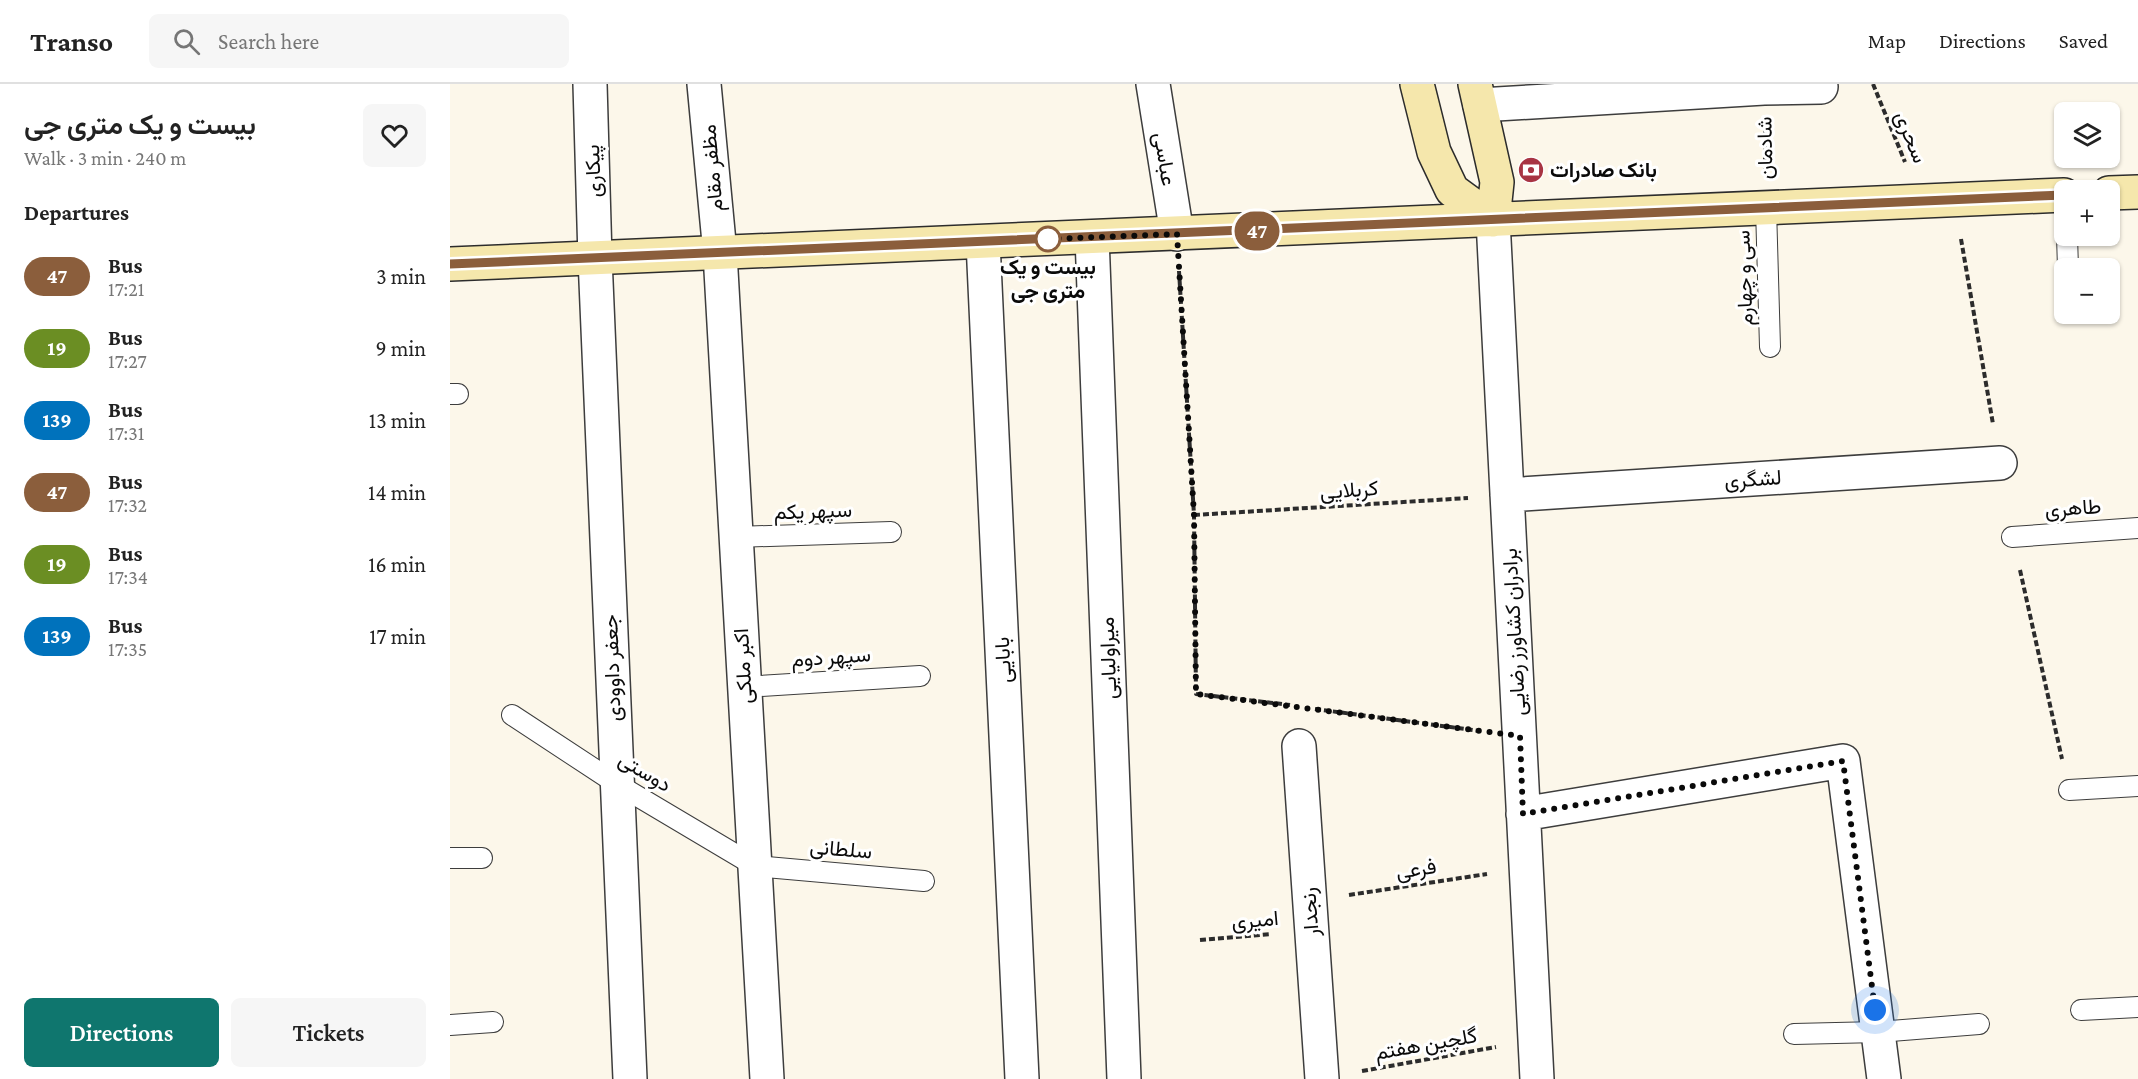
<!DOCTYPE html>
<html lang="en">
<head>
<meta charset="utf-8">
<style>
  :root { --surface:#fff; --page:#f6f6f6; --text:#222; --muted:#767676; --line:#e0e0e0; --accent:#0f766e }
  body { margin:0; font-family:"Crimson Pro",Vazirmatn,serif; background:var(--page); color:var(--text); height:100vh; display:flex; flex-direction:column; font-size:22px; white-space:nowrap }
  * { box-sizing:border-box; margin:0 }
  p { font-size:20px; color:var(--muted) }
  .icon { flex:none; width:33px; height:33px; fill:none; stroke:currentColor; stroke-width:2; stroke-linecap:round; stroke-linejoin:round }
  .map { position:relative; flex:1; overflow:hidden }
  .panel { display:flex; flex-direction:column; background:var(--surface); width:450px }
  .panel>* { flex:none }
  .badge { padding:0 12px; border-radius:20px; font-size:21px; line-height:39px }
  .tools { position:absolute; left:1604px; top:18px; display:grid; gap:12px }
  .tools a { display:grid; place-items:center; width:66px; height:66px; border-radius:9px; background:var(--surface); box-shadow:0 2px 4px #0004; font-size:30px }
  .you { position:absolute; width:30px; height:30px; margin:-15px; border:4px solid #fff; border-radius:50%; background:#1a73e8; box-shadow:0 0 0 9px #1a73e833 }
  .map>.badge { position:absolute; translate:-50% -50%; box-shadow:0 0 0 3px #fff }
  h2 { padding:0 24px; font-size:22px; line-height:54px }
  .round { display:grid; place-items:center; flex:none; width:63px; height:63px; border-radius:9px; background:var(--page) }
  .headline { display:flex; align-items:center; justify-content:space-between; height:102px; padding:0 24px }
  h1 { font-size:28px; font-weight:600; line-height:45px }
  .button { display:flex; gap:12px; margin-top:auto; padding:12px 24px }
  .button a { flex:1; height:69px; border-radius:9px; background:var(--accent); color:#fff; font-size:24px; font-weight:600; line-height:69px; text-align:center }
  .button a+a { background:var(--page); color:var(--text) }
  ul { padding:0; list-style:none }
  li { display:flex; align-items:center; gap:18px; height:72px; padding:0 24px }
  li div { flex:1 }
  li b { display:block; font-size:22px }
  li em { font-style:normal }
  li .badge { min-width:66px; font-weight:700; text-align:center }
  header { display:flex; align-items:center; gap:36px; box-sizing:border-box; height:84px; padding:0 30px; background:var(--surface); border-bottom:2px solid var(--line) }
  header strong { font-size:28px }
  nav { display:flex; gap:33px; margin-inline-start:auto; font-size:21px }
  .search { width:420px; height:54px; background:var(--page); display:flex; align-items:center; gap:15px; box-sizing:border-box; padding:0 21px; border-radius:9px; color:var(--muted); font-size:22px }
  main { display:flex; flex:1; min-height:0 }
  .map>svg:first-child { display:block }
</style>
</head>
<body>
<header>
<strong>Transo</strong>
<div class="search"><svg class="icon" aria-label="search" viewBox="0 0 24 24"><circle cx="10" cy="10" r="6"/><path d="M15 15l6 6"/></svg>Search here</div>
<nav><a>Map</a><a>Directions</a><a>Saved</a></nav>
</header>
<main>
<section class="panel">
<div class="headline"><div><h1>بیست و یک متری جی</h1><p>Walk · 3 min · 240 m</p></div><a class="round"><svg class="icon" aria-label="heart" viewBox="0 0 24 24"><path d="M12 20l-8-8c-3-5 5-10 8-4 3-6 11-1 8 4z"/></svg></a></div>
<h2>Departures</h2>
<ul>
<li><span class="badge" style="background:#8b5e3c;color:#fff">47</span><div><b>Bus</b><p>17:21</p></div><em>3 min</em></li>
<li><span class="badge" style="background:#6b8e23;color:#fff">19</span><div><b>Bus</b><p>17:27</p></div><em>9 min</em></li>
<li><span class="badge" style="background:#0072bc;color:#fff">139</span><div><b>Bus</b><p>17:31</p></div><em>13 min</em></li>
<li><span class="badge" style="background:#8b5e3c;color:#fff">47</span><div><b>Bus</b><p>17:32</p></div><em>14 min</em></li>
<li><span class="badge" style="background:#6b8e23;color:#fff">19</span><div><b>Bus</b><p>17:34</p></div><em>16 min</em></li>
<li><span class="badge" style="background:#0072bc;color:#fff">139</span><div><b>Bus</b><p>17:35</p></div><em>17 min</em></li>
</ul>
<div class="button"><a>Directions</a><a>Tickets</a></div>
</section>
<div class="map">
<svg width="1688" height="995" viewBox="0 0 1688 995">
  <rect width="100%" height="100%" fill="#fcf7ea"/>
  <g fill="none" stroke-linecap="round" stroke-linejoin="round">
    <g stroke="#3d3d3d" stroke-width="22">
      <path id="lane" d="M1316,124L1320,263
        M1617,152L1618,184
        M0,310H8
        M286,453L441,448
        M1562,453L1688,444
        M294,603L470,592
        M62,631L167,700L305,782L474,797
        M1619,706L1688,702
        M0,774H32
        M1631,926L1688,923
        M0,941L43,938
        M1344,950L1428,948L1529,940"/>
    </g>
    <g stroke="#3d3d3d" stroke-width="36">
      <path id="street" d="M140,0L145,174L180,995
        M254,0L270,169L317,995
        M703,0L727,150
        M1030,21L1314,4L1371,3
        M1043,136L1087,995
        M642,153L674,995
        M533,158L572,995
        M1057,411L1550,379
        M849,662L872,995
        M1073,730L1393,677L1434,995"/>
    </g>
    <g stroke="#2c2c2c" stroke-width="36">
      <path id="secondary" d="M967,0L984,68L1002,106L1043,136
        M1025,0L1047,98L1043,136
        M1659,109L1688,108
        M0,180L1614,111"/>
    </g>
    <path stroke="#2c2c2c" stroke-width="4" stroke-dasharray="6 3" stroke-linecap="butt" d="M1423,0L1455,78
      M1315,44V85
      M1511,155L1543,340
      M729,187L744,431L746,610L840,621
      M744,431L1018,414
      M1570,486L1612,675
      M865,625L1030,647
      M899,811L1037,790
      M750,856L821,850
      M912,987L1046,963"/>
    <use href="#lane" stroke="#fff" stroke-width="20"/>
    <use href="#street" stroke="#fff" stroke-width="33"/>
    <use href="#secondary" stroke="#f5e7ac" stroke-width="33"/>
  </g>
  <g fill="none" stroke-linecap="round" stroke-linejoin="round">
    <g stroke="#fff" stroke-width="14">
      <path id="line" d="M0,180L1614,111"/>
    </g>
    <use href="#line" stroke="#8b5e3c" stroke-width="9"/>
    <path stroke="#0a0a0a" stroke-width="6" stroke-dasharray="0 10.8" d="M598,155L727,150L744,431L746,610L1070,652L1073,730L1393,677L1425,926"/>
  </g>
  <defs>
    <g id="bank-disc" transform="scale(1.35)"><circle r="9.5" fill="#a83443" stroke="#fff"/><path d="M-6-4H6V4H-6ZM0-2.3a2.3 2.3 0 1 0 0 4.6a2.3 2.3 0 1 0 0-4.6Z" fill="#fff"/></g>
  </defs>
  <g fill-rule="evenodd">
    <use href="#bank-disc" x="1081" y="86"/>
  </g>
  <circle fill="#fff" stroke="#8b5e3c" stroke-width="3" cx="598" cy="155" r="12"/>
  <g text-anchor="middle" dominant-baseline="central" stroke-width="6" stroke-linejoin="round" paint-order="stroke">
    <g font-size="21" fill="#0a0a0a" stroke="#fff">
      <text transform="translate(1461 53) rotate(68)">سحری</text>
      <text transform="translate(1315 64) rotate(-91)">شادمان</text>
      <text transform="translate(715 75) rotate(81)">عباسی</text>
      <text transform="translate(262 84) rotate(-95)">مظفر مقام</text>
      <text transform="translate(143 87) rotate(-92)">پیکاری</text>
      <text transform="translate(1294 194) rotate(-92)">سی و چهارم</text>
      <text transform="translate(1303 395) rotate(-4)">لشگری</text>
      <text transform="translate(899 406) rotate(-4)">کربلایی</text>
      <text transform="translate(1623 424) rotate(-4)">طاهری</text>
      <text transform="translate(363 427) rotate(-2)">سپهر یکم</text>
      <text transform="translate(1064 548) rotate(-93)">برادران کشاورز رضایی</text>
      <text transform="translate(381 573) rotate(-4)">سپهر دوم</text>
      <text transform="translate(658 574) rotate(-92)">میراولیایی</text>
      <text transform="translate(553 576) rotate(-93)">بابایی</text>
      <text transform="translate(293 582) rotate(-93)">اکبر ملکی</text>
      <text transform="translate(162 584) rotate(-92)">جعفر داوودی</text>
      <text transform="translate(195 688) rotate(31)">دوستی</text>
      <text transform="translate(391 765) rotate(5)">سلطانی</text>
      <text transform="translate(966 785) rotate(-9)">فرعی</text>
      <text transform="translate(860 828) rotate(-94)">رنجدار</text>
      <text transform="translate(805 836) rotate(-5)">امیری</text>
      <text transform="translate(976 960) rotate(-10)">گلچین هفتم</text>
    </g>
    <g font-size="21" font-weight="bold" fill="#0a0a0a" stroke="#fff" text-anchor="start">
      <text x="1100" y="86">بانک صادرات</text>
    </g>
    <g font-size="21" font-weight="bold" fill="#0a0a0a" stroke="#fff">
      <text x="598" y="183">بیست و یک<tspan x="598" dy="24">متری جی</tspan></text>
    </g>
  </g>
</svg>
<div class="tools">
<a><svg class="icon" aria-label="layers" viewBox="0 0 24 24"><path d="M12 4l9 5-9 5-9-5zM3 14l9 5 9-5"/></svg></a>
<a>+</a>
<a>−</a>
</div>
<div class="you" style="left:1425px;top:926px"></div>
<b class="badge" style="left:807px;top:147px;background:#8b5e3c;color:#fff">47</b>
</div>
</main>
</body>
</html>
